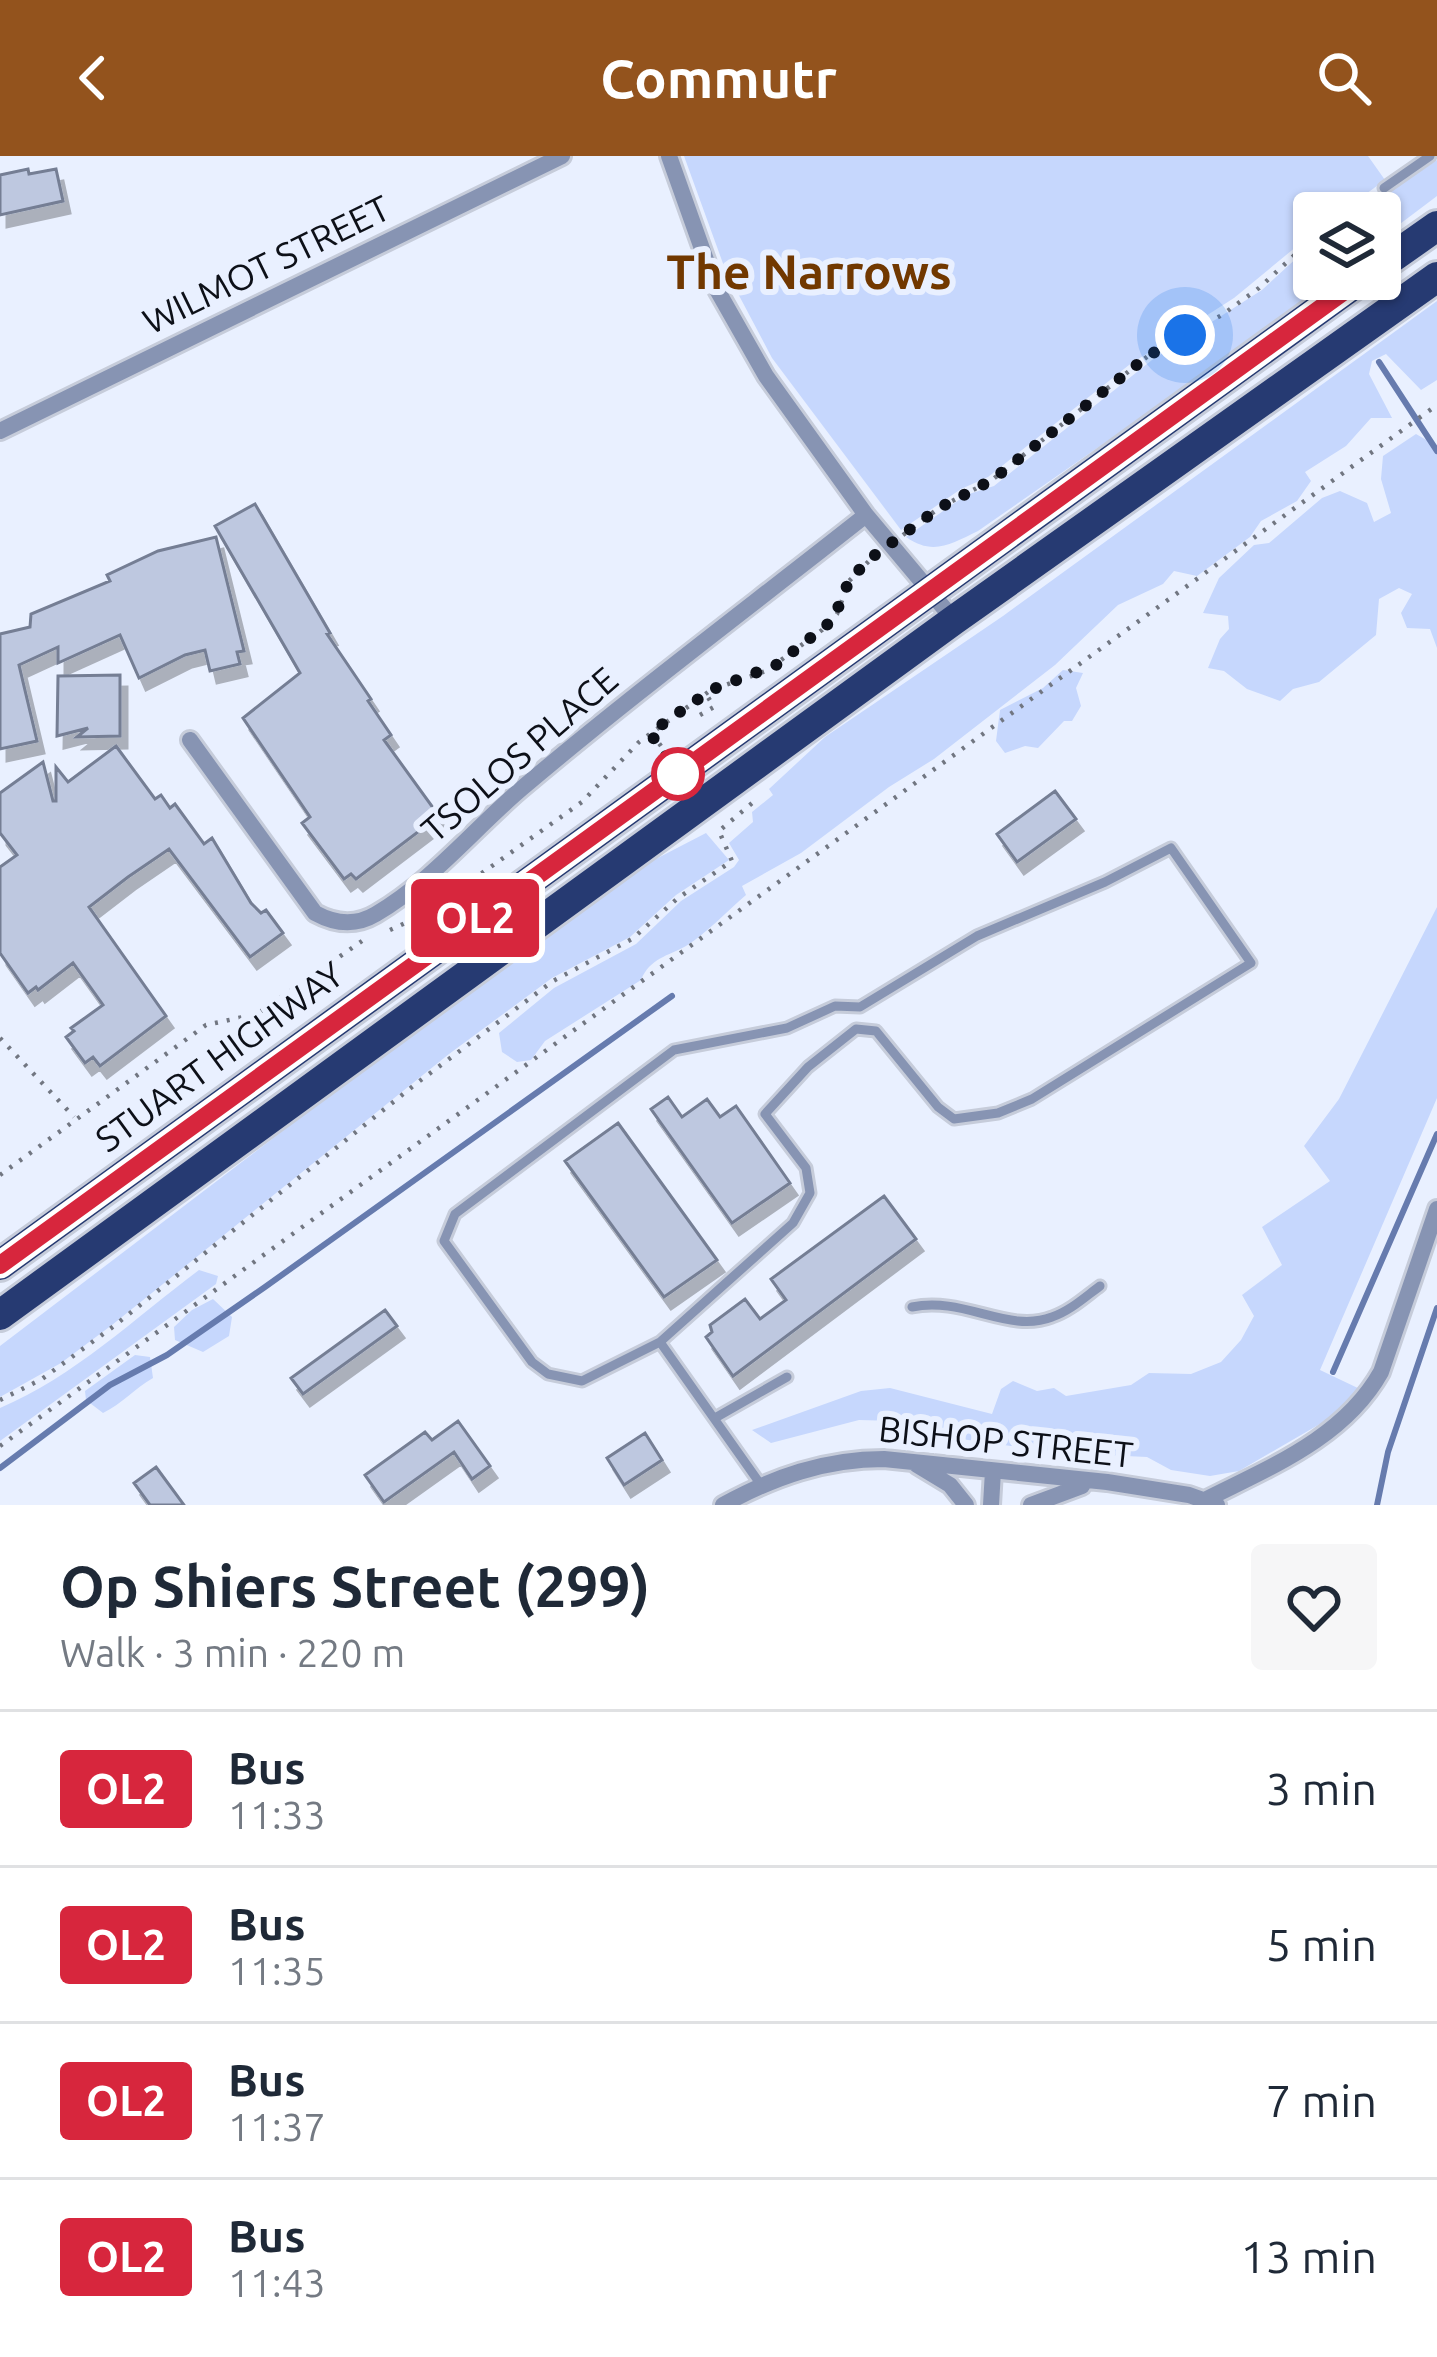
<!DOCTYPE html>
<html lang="en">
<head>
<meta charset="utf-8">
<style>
  :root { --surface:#fff; --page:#f6f6f7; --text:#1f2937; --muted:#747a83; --line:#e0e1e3; --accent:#93531d }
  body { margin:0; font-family:Ubuntu,sans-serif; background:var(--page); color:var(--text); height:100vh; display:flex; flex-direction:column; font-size:45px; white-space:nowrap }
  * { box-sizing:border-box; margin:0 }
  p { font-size:39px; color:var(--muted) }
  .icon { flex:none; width:66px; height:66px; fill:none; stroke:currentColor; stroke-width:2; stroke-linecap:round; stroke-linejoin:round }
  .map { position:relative; height:1349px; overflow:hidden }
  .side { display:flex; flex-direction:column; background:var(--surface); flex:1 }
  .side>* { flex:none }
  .badge { padding:0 24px; border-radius:9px; font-size:42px; line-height:78px }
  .fabs { position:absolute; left:1293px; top:36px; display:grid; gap:24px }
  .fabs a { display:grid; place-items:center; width:108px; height:108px; border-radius:12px; background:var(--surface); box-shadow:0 3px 9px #0004; font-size:60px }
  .you { position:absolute; width:60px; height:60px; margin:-30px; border:9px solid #fff; border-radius:50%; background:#1a73e8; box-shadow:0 0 0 18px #1a73e833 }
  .map>.badge { position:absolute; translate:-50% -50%; box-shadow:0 0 0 6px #fff }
  .round { display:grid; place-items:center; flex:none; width:126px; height:126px; border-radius:12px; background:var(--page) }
  .overview { display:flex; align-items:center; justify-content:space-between; height:204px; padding:0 60px }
  h1 { font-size:57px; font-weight:600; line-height:90px }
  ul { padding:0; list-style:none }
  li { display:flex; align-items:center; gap:36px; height:156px; padding:0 60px; border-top:3px solid var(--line) }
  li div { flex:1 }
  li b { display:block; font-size:45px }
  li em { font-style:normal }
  li .badge { min-width:132px; font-weight:700; text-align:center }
  header { display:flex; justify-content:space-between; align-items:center; height:156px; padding:0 60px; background:var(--accent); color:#fff; font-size:54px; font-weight:600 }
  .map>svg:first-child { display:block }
</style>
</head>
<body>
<header><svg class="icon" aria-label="back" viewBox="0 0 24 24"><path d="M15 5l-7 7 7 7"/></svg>Commutr<svg class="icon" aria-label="search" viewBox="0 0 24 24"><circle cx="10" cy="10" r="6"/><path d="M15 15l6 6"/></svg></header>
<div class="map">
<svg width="1437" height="1349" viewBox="0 0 1437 1349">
  <defs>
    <filter id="shadow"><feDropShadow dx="7" dy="12" stdDeviation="0" flood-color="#0004"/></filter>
  </defs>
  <rect width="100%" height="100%" fill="#e9f0ff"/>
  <path fill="#c6d7fd" d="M684,0H1368L1385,24L1340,57H1314V76L1234,142L1129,209L988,321L961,333L901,374L772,202L725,113Z
    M1437,4V40L1380,83V57H1358Z
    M1314,86V123H1331L1313,135L1310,144L978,375C951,388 933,400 906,381L966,339L994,330L1152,204L1262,134Z
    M1437,145V224L1421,234L1386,198L1372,205L1369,218L1392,262H1371L1346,290L1305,316L1311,325L1297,345L1261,365L1250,381L1197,420L1174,415L1163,428L1118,449L1055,509L934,603L889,631L801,697L742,730L746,739C727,755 707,777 686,790C668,800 650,802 641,824L545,885L531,904L517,906L502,896L499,877L554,832L636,788L681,745L734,711L739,704L729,687L753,666L752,656L773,639L769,633L825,581L1003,460Z
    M1416,278L1437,290V492L1430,473L1407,472L1401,457L1412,438L1399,432L1379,443L1376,479L1319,526L1293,533L1280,545L1247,533L1224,515L1208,512L1220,483L1229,473L1228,460L1203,457L1219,422L1254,389L1269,387L1322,342L1340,335L1367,347L1374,366L1391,357L1381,323L1383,300Z
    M1063,514L1083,517L1076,532L1081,550L1072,565H1064L1038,592L1025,590L1005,597L996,585L1000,554L1043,532Z
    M706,677L729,704L676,739L630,781L552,822L449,898L112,1169L61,1207L0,1241V1190L385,897L650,706Z
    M1437,751V942L1320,1214L1362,1234L1332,1261L1239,1315L1210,1320L1171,1314L1147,1301L1062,1297L961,1283L895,1265L859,1264L771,1287L752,1274L861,1235L890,1232L992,1258L1001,1233L1013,1225L1037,1235L1054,1232L1066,1240L1131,1229L1149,1217L1191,1218L1221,1206L1241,1184L1254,1160L1242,1139L1282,1109L1262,1071L1330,1025L1304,990L1339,943Z
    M199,1114L218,1120L216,1128L0,1285V1252C74,1221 136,1161 199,1114Z
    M213,1143L232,1161L229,1180L203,1196L175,1184L174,1171L192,1154Z
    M135,1199L150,1201L153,1222C134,1233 122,1248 103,1257L86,1244L85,1235Z"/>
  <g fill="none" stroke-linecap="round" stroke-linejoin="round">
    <path stroke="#667bae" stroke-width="6" d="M1379,206L1437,295
      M1333,1216L1437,978
      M0,1312L110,1229L167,1199L265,1131L672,840
      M1377,1349L1388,1296L1437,1152"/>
  </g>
  <path fill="#bec8e0" stroke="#747e94" stroke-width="3" filter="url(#shadow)" d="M28,13L29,18L56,13L63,45L0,59V19Z
    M255,348L330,477L327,478L371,543L368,545L391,579L384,584L439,660L356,723L351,718L344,723L302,667L310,661L243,562L300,517L215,370Z
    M216,381L244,495L237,496L240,508L210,515L205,494L185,499L139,522L120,479L58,507V491L19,509L37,585L0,593V478L30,471L31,458L110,425L107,419L158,395Z
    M120,519V580L77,581L88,572L57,580L58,520Z
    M116,590L155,643L161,639L170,652L175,648L204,688L212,682L251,747L261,757L266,754L283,777L250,801L169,693L128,721L89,751L166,860L100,910L93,901L85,907L66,881L74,875L71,872L103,849L73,807L38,834L36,831L28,837L0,797V711L17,699L0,677V637L43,606L53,645H56V611L68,626Z
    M1055,635L1076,663L1017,706L997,678Z
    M668,941L682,961L707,943L720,961L736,950L790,1027L732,1067L651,953Z
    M618,967L717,1104L664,1141L565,1005Z
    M884,1040L916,1083L733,1220L706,1181L712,1176L710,1169L745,1143L760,1163L786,1144L771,1123Z
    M385,1154L397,1170L303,1238L291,1222Z
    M458,1265L490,1310L472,1323L454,1296L384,1346L365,1319L425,1276L432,1284Z
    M645,1277L662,1304L624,1329L607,1302Z
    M156,1311L184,1349H150L134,1327Z"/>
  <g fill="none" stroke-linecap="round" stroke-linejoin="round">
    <g stroke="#c6ccda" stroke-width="15">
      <path id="service" d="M1384,32L1430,0
        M1171,692L1251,807L1032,943L998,957L954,963L938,951L876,875L856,873L808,911L765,958L806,1012L810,1037L793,1067L660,1186L582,1225L548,1218L532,1206L444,1085L455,1058L674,894L787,872L835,850L860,851L977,780L1105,726Z
        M912,1151C964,1140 1008,1178 1052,1161C1070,1155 1085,1141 1100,1130
        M660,1186L761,1329
        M715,1262L787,1221"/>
    </g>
    <g stroke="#c6ccda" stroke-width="22">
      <path id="minor" d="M669,0L716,132L766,220L866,359L954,464
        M0,275L562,0
        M190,584L315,757C335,768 356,770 376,758C432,725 473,674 521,633C633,538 751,450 866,359
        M917,1309L950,1329L966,1349
        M1205,1344C1270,1311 1344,1282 1381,1216L1437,1053
        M723,1349C774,1321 825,1303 884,1303L1107,1326L1189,1339L1217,1349
        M991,1349L993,1315
        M1031,1349L1082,1330"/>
    </g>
    <g stroke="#c6ccda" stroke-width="36">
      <path id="trunk" d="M1380,110L1437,70
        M0,1109L1361,123
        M0,1159L954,464L1437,121"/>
    </g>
    <path stroke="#717681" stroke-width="4.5" stroke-dasharray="3 9" stroke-linecap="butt" d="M1348,57L1373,40
      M903,379L939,352L992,324L1148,200L1222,159L1259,132L1314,81
      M700,559L714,551L706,538
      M652,578L667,598
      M390,774L423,759L582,646L639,586L711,534L766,515L822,474L837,458L849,425L874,400
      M0,882L74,961
      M0,1019L206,869L257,858L362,785
      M0,1244L42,1223L114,1170L417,927L553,825L632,783L678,742L732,705L719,675L757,643
      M0,1290L1437,249"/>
    <use href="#service" stroke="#8794b3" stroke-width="9"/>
    <use href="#minor" stroke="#8794b3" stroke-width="16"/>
    <use href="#trunk" stroke="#263a72" stroke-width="30"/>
  </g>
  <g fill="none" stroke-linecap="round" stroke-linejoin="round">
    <g stroke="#fff" stroke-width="27">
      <path id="line" d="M0,1109L1361,123"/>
    </g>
    <use href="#line" stroke="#d7263d" stroke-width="18"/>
    <path stroke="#0d1018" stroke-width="12" stroke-dasharray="0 21.6" d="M678,618L650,577L711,534L776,509L833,464L849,425L868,404L939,352L992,324L1148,200L1185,179"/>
  </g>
  <circle fill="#fff" stroke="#d7263d" stroke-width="6" cx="678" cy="618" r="24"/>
  <g text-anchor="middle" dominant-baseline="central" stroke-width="12" stroke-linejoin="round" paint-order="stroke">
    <g font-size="36" fill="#0d1018" stroke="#e9f0ff">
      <text transform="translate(266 108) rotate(-26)">WILMOT STREET</text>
      <text transform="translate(519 598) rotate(-41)">TSOLOS PLACE</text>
      <text transform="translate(219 900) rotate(-36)">STUART HIGHWAY</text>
      <text transform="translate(1006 1285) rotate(6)">BISHOP STREET</text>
    </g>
    <g font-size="48" font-weight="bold" fill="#713800" stroke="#e9f0ff">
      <text x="809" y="115">The Narrows</text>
    </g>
  </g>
</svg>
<div class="fabs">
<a><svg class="icon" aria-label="layers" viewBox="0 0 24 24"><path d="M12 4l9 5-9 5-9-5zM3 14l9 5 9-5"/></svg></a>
</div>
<div class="you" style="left:1185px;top:179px"></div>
<b class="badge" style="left:475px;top:762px;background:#d7263d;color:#fff">OL2</b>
</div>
<section class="side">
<div class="overview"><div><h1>Op Shiers Street (299)</h1><p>Walk · 3 min · 220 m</p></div><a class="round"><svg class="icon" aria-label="heart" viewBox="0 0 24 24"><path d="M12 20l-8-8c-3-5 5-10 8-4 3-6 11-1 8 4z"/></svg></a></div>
<ul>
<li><span class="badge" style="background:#d7263d;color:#fff">OL2</span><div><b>Bus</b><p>11:33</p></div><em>3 min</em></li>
<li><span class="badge" style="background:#d7263d;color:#fff">OL2</span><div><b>Bus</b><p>11:35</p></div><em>5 min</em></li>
<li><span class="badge" style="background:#d7263d;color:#fff">OL2</span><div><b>Bus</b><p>11:37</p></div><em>7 min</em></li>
<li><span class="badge" style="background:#d7263d;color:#fff">OL2</span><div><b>Bus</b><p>11:43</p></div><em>13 min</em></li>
</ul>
</section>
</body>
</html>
